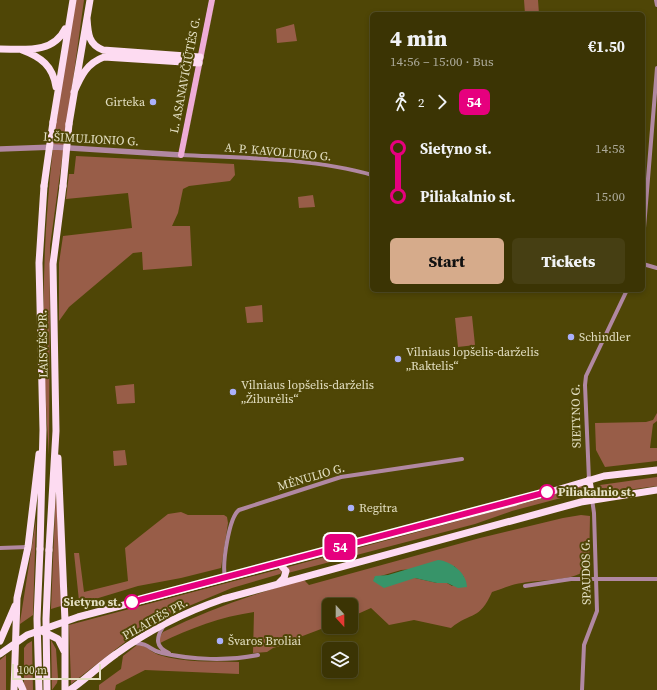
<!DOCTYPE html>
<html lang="en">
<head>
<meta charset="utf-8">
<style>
  :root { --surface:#3b3404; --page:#463f13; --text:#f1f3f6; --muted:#acaa9a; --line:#544f26; --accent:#d6ab8b }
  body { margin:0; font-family:"Source Serif 4",serif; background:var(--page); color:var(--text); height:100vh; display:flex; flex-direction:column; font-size:15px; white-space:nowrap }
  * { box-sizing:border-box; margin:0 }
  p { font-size:13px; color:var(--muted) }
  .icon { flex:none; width:22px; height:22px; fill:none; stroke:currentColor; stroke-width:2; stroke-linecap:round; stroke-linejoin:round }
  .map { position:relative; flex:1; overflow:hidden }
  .side { position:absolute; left:370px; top:12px; width:275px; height:280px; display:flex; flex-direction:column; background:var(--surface); border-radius:6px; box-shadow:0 2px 6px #0003,0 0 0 1px var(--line) }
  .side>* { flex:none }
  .badge { padding:0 8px; border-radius:6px; font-size:14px; line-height:26px }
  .needle { width:26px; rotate:159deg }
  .controls { position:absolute; left:322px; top:598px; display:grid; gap:8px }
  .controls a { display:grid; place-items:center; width:36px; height:36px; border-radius:6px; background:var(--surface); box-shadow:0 2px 6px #0003,0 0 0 1px var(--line); font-size:20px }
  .scale { position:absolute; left:12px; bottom:10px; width:89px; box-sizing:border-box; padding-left:4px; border:2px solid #e3dfc2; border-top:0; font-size:11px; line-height:14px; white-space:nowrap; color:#e3dfc2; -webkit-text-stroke:3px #4f4606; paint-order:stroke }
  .map>.badge { position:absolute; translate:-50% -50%; box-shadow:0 0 0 2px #fff }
  .legs { display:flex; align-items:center; gap:6px; height:44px; padding:0 20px; font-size:13px }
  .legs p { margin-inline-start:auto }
  .overview { display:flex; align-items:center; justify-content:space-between; height:68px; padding:0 20px }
  h1 { font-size:22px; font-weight:800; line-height:30px }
  .button { display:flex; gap:8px; margin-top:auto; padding:8px 20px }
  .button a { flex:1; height:46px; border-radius:6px; background:var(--accent); color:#111; font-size:16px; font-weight:800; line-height:46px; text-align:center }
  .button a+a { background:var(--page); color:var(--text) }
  ul { padding:0 20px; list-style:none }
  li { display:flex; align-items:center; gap:14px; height:48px; font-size:15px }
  li i { display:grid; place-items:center; width:6px; height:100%; margin:0 5px; background:currentColor }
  li i::after { content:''; width:10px; height:10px; margin:-5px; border:3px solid; border-radius:50%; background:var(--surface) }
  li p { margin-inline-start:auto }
  li:first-child i { background:linear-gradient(#0000 50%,currentColor 0) }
  li:last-child i { background:linear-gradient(currentColor 50%,#0000 0) }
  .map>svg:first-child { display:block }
</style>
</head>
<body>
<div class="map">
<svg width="657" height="690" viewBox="0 0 657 690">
  <rect width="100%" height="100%" fill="#4f4606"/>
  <path fill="#985d48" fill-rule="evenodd" d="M76,0H84L50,246L49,455C43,370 41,285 48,201C53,133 64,67 76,0Z
    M524,0H538L539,14H525Z
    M294,24L297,41L277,43L276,29Z
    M76,156L234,164L235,175L230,181L189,186L183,189L178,213L172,226H190L192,266L143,270L142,252L133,253L69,307L59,321V263L63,236L132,228L128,193L66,199L69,174H74Z
    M313,195L315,207L299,208L298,197Z
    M262,305L263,322L247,323L245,307Z
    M472,316L475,345L458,347L455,318Z
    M134,384L135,403L117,404L115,386Z
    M657,413V421L653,424L650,448H657V461L605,467L596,450L595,423L646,422L653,420Z
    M125,450L127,465L114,466L113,451Z
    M657,477V486L604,493L597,488L600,485Z
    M581,486L584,487L585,491L576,494L512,511L475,524L288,573V567L525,503Z
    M56,487L61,606L51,609Z
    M181,512L188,515H224L227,517L228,523L221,568L181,578L138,586L82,603L79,601L74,553H79L84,592L128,581L125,548L168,514Z
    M581,515L590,516L589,568C573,582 543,579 522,583C512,584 502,589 492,592C479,621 472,611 451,628L414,620L389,625L371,608L351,617V605H329V626L300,637L291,643L273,648L267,652L253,653L254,612C220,617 191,628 160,643L159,638L163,632C208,610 255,593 304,580L309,585L480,538L563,518ZM454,566L464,577L452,586L447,583H437L415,578H374L401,570Z
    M36,520L33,615L20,624V622Z
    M280,569L282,572L280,574L232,588L172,613L129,639L71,684L69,625Z
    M51,640L56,649L58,678L57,683L52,690Z
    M32,641L33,690H26L24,684V648L27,644Z
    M137,645C146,644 150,652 159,655C184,663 213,661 239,662V674L145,670L116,685L115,690H99V685L121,669L123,656Z
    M6,655V690H0V660Z"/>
  <path fill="#379469" d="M438,560C451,561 467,573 467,587L458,588L447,583H437L415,578L384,588L373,581L375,576L388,575Z"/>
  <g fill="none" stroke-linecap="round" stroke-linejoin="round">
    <path stroke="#b188a2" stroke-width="4" d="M656,0L657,5
      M181,155C242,158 314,158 372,175
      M643,240L657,68
      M643,264L657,268
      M589,480L585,385L586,376L627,290
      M0,548L28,547
      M225,577C222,564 229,517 239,510L341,477L462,459
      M525,586L571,579H657
      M163,627C156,638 155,647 169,653
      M134,643C150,643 150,651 162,653C192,660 229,661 258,655
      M582,690L584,645L597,611L594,513L592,499"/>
    <path stroke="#b188a2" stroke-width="5.5" d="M0,149L54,147L181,155"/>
    <path stroke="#eeacd7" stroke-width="6" d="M181,155L212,0"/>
    <path stroke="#fddbf1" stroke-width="7" d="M87,18C88,33 88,44 103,50L200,57
      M0,49C24,49 53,54 65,29
      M22,50C41,57 53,66 56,87
      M74,92C81,76 87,63 104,57L199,63
      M53,122L73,0
      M69,124L90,0
      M58,458L65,621V690
      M589,480L592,499
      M40,549L43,430L39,263L44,186
      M49,550L56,431L53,264L63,186
      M279,563L286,571L284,578L279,583
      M42,631L58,639L64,651
      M0,641L15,606
      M0,654L27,635L78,617L516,502L604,476L657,470
      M16,674L23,690
      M14,690L17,598L28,547L39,454
      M70,690C86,679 100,665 116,654C149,630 185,612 223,599L581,502L657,490"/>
    <path stroke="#fddbf1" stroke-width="7" d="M44,186L53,122
      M63,186L69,124
      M39,690L37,619L40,549
      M47,690L46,619L49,550"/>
  </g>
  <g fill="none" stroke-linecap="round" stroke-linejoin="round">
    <g stroke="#fff" stroke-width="9">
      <path id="line-1" d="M132,602L547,492"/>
    </g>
    <use href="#line-1" stroke="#e6007e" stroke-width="6"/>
  </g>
  <g fill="#aab0fb" stroke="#4f4606" stroke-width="1.5">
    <circle cx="153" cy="102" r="4"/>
    <circle cx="571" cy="337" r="4"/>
    <circle cx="398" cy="359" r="4"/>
    <circle cx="233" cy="392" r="4"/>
    <circle cx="351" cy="508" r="4"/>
    <circle cx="220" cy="641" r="4"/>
  </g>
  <g fill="#fff" stroke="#e6007e" stroke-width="2">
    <circle cx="547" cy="492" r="7"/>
    <circle cx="132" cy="602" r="7"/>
  </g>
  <g text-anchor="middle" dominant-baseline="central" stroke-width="4" stroke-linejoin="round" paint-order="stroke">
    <g font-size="12" fill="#e3dfc2" stroke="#4f4606">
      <text transform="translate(185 75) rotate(-79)">L. ASANAVIČIŪTĖS G.</text>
      <text transform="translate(91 139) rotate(3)">I. ŠIMULIONIO G.</text>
      <text transform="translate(278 152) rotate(5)">A. P. KAVOLIUKO G.</text>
      <text transform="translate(43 344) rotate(-91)">LAISVĖS PR.</text>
      <text transform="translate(576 416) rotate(-91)">SIETYNO G.</text>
      <text transform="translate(311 477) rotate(-16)">MĖNULIO G.</text>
      <text transform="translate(586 572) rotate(-91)">SPAUDOS G.</text>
      <text transform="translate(155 619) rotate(-29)">PILAITĖS PR.</text>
    </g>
    <g font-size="12" fill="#e3dfc2" stroke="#4f4606" text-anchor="start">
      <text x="145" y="102" text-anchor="end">Girteka</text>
      <text x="579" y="337">Schindler</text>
      <text x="406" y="352">Vilniaus lopšelis-darželis<tspan x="406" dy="14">„Raktelis“</tspan></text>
      <text x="241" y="385">Vilniaus lopšelis-darželis<tspan x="241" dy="14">„Žiburėlis“</tspan></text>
      <text x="359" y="508">Regitra</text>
      <text x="228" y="641">Švaros Broliai</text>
    </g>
    <g font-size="12" font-weight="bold" fill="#e3dfc2" stroke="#4f4606" text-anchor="start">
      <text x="558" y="492">Piliakalnio st.</text>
      <text x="121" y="602" text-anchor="end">Sietyno st.</text>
    </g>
  </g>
</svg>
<div class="controls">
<a><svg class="needle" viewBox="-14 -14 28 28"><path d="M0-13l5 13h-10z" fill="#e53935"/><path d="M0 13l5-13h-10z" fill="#acaa9a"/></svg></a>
<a><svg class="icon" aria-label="layers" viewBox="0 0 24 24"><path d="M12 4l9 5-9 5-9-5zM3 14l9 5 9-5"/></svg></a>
</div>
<div class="scale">100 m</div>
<b class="badge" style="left:340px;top:547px;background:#e6007e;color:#fff">54</b>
<section class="side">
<div class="overview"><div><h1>4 min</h1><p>14:56 – 15:00 · Bus</p></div><b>€1.50</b></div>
<div class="legs"><svg class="icon" aria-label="walk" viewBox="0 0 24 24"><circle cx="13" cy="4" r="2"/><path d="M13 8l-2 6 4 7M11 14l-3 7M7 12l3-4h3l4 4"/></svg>2<svg class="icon" aria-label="forward" viewBox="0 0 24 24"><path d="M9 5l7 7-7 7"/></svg><b class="badge" style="background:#e6007e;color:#fff">54</b></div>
<ul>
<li><i style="color:#e6007e"></i><b>Sietyno st.</b><p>14:58</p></li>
<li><i style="color:#e6007e"></i><b>Piliakalnio st.</b><p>15:00</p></li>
</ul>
<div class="button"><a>Start</a><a>Tickets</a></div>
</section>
</div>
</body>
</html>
